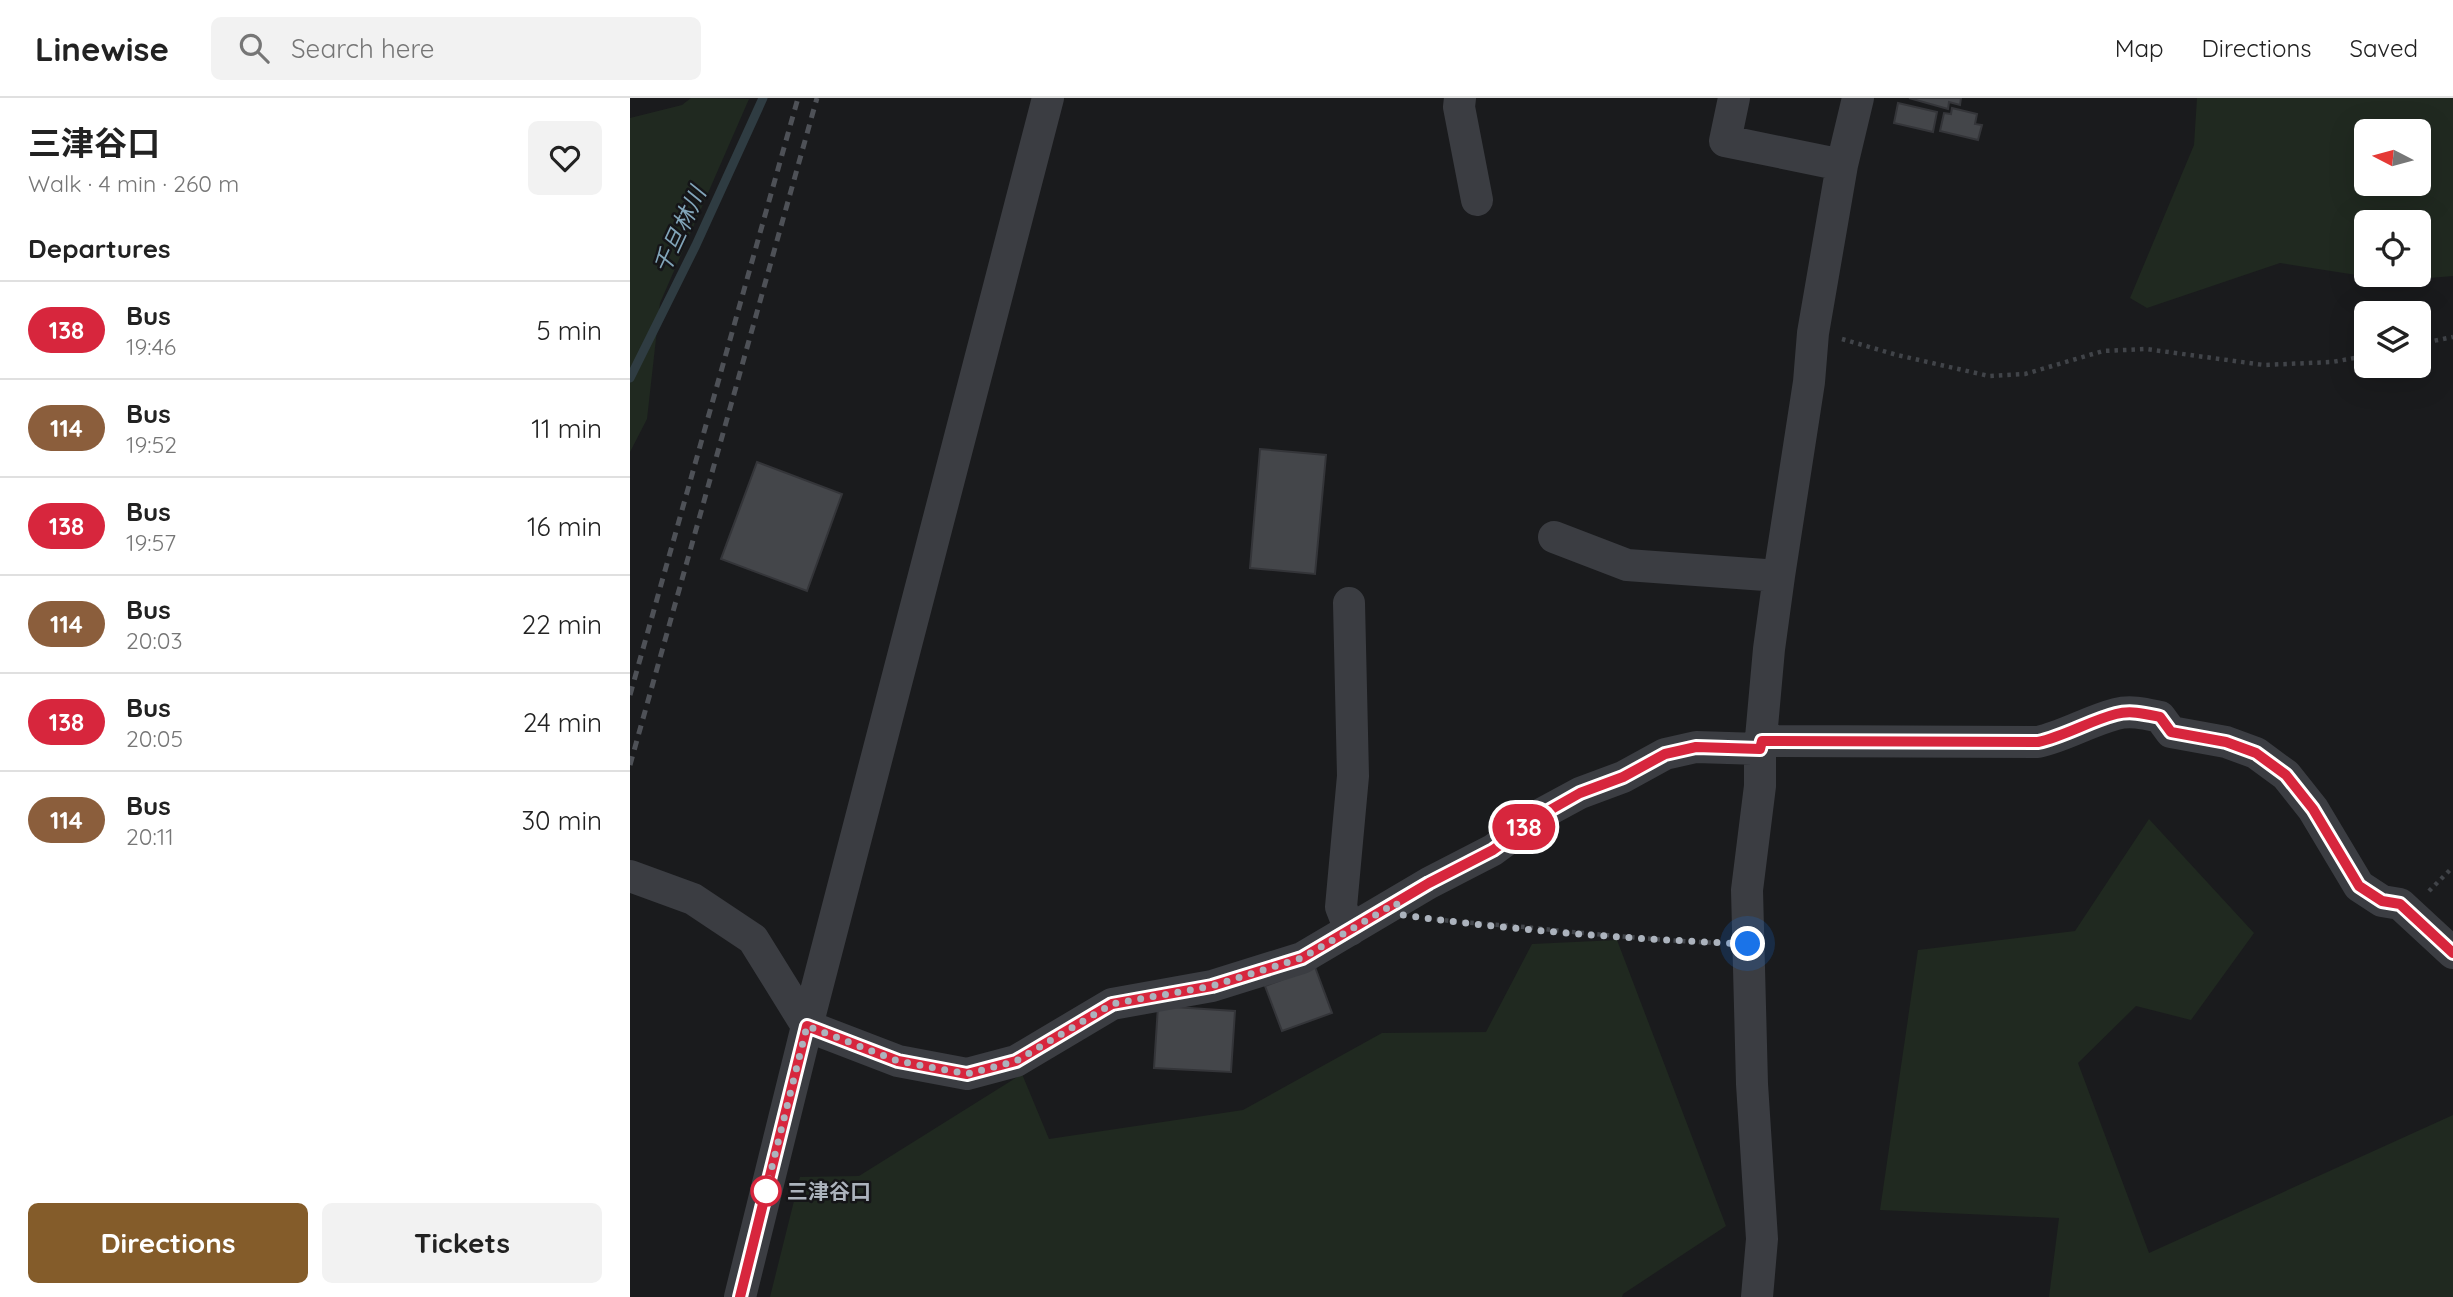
<!DOCTYPE html>
<html lang="en">
<head>
<meta charset="utf-8">
<style>
  :root { --surface:#fff; --page:#f2f2f2; --text:#222; --muted:#767676; --line:#e0e0e0; --accent:#845c2a }
  body { margin:0; font-family:Quicksand,"Noto Sans JP",sans-serif; background:var(--page); color:var(--text); height:100vh; display:flex; flex-direction:column; font-size:26px; white-space:nowrap }
  * { box-sizing:border-box; margin:0 }
  p { font-size:23px; color:var(--muted) }
  .icon { flex:none; width:38px; height:38px; fill:none; stroke:currentColor; stroke-width:2; stroke-linecap:round; stroke-linejoin:round }
  .map { position:relative; flex:1; overflow:hidden }
  .sheet { display:flex; flex-direction:column; background:var(--surface); width:630px }
  .sheet>* { flex:none }
  .badge { padding:0 14px; border-radius:23px; font-size:24px; line-height:46px }
  .needle { width:46px; rotate:276deg }
  .controls { position:absolute; left:1724px; top:21px; display:grid; gap:14px }
  .controls a { display:grid; place-items:center; width:77px; height:77px; border-radius:10px; background:var(--surface); box-shadow:0 7px 28px #0002; font-size:35px }
  .you { position:absolute; width:35px; height:35px; margin:-18px; border:5px solid #fff; border-radius:50%; background:#1a73e8; box-shadow:0 0 0 10px #1a73e833 }
  .map>.badge { position:absolute; translate:-50% -50%; box-shadow:0 0 0 4px #fff }
  h2 { padding:0 28px; font-size:26px; line-height:63px }
  .round { display:grid; place-items:center; flex:none; width:74px; height:74px; border-radius:10px; background:var(--page) }
  .head { display:flex; align-items:center; justify-content:space-between; height:119px; padding:0 28px }
  h1 { font-size:33px; font-weight:700; line-height:52px }
  .action { display:flex; gap:14px; margin-top:auto; padding:14px 28px }
  .action a { flex:1; height:80px; border-radius:10px; background:var(--accent); color:#fff; font-size:28px; font-weight:700; line-height:80px; text-align:center }
  .action a+a { background:var(--page); color:var(--text) }
  ul { padding:0; list-style:none }
  li { display:flex; align-items:center; gap:21px; height:98px; padding:0 28px; border-top:2px solid var(--line) }
  li div { flex:1 }
  li b { display:block; font-size:26px }
  li em { font-style:normal }
  li .badge { min-width:77px; font-weight:700; text-align:center }
  header { display:flex; align-items:center; gap:42px; box-sizing:border-box; height:98px; padding:0 35px; background:var(--surface); border-bottom:2px solid var(--line) }
  header strong { font-size:33px }
  nav { display:flex; gap:38px; margin-inline-start:auto; font-size:24px }
  .search { width:490px; height:63px; background:var(--page); display:flex; align-items:center; gap:18px; box-sizing:border-box; padding:0 24px; border-radius:10px; color:var(--muted); font-size:26px }
  main { display:flex; flex:1; min-height:0 }
  .map>svg:first-child { display:block }
</style>
</head>
<body>
<header>
<strong>Linewise</strong>
<div class="search"><svg class="icon" aria-label="search" viewBox="0 0 24 24"><circle cx="10" cy="10" r="6"/><path d="M15 15l6 6"/></svg>Search here</div>
<nav><a>Map</a><a>Directions</a><a>Saved</a></nav>
</header>
<main>
<section class="sheet">
<div class="head"><div><h1>三津谷口</h1><p>Walk · 4 min · 260 m</p></div><a class="round"><svg class="icon" aria-label="heart" viewBox="0 0 24 24"><path d="M12 20l-8-8c-3-5 5-10 8-4 3-6 11-1 8 4z"/></svg></a></div>
<h2>Departures</h2>
<ul>
<li><span class="badge" style="background:#d7263d;color:#fff">138</span><div><b>Bus</b><p>19:46</p></div><em>5 min</em></li>
<li><span class="badge" style="background:#8b5e3c;color:#fff">114</span><div><b>Bus</b><p>19:52</p></div><em>11 min</em></li>
<li><span class="badge" style="background:#d7263d;color:#fff">138</span><div><b>Bus</b><p>19:57</p></div><em>16 min</em></li>
<li><span class="badge" style="background:#8b5e3c;color:#fff">114</span><div><b>Bus</b><p>20:03</p></div><em>22 min</em></li>
<li><span class="badge" style="background:#d7263d;color:#fff">138</span><div><b>Bus</b><p>20:05</p></div><em>24 min</em></li>
<li><span class="badge" style="background:#8b5e3c;color:#fff">114</span><div><b>Bus</b><p>20:11</p></div><em>30 min</em></li>
</ul>
<div class="action"><a>Directions</a><a>Tickets</a></div>
</section>
<div class="map">
<svg width="1823" height="1199" viewBox="0 0 1823 1199">
  <rect width="100%" height="100%" fill="#1a1b1d"/>
  <path fill="#202920" fill-rule="evenodd" d="M61,0L119,1L30,205L17,321L0,354V20L52,7Z
    M1567,0H1823V178L1765,183L1650,165L1517,210L1500,200L1564,47ZM1788,33V86H1736V33ZM1788,124V177H1736V124Z
    M1519,721L1624,835L1561,922L1506,908L1448,965L1519,1155L1823,1017V1199H1419L1429,1120L1250,1112L1288,852L1445,833Z
    M987,842L1096,1128L993,1196L992,1199H140L170,1079L229,1078L392,976L419,1041L613,1012L752,935L856,934L902,846Z"/>
  <g fill="none" stroke-linecap="round" stroke-linejoin="round">
    <path stroke="#2f3c42" stroke-width="9" d="M0,280L66,147L133,0"/>
  </g>
  <path fill="#44464a" stroke="#343539" stroke-width="2" d="M1279,0H1331L1330,7L1319,4L1318,11Z
    M1268,5L1307,14L1303,34L1264,25Z
    M1322,10L1347,16L1345,26L1352,27L1348,42L1310,33L1314,15L1321,16Z
    M630,351L696,357L685,476L620,470Z
    M127,364L212,396L177,493L91,461Z
    M685,869L702,915L652,933L635,888Z
    M528,908L605,913L601,974L524,970Z"/>
  <g fill="none" stroke-linecap="round" stroke-linejoin="round">
    <path stroke="#414449" stroke-width="4.5" stroke-dasharray="3.5 5" stroke-linecap="butt" d="M1212,241L1267,257L1359,278L1395,276L1473,253L1516,251L1634,267L1702,264L1736,258
      M1788,246L1823,239
      M1799,793L1823,769
      M798,820C831,825 862,826 895,829C960,836 1024,842 1089,845"/>
    <path stroke="#3b3d42" stroke-width="32" d="M830,0L829,9L847,102
      M1104,0L1095,43L1212,67
      M924,439L997,467L1149,478
      M719,505L723,678L711,809L720,832
      M1132,643L1408,644C1435,638 1459,623 1486,616C1501,612 1516,616 1530,619L1541,634L1596,644L1626,655L1656,677L1683,711L1729,788L1752,803L1770,806L1823,855
      M0,778L63,801L123,841L177,928L268,963L337,976L386,963L482,906L582,888L672,860L799,785L863,752L913,715L950,695L993,679L1035,656L1066,649L1130,651
      M110,1199L177,928L418,0
      M1127,1199L1132,1141L1122,986L1117,792L1130,688V651L1139,551L1149,478L1179,284L1183,235L1212,67L1228,0"/>
    <path stroke="#4e5157" stroke-width="5" stroke-dasharray="9 7" stroke-linecap="butt" d="M0,597L168,0
      M0,667L187,0"/>
  </g>
  <g fill="none" stroke-linecap="round" stroke-linejoin="round">
    <g stroke="#fff" stroke-width="16">
      <path id="line" d="M110,1199L177,928L268,963L337,976L386,963L482,906L582,888L672,860L799,785L863,752L913,716L950,695L993,679L1035,656L1066,649L1130,651L1132,643L1408,644C1435,638 1459,623 1486,616C1501,612 1516,616 1530,619L1541,634L1596,644L1626,655L1656,677L1683,711L1729,788L1752,803L1770,806L1823,855"/>
    </g>
    <use href="#line" stroke="#d7263d" stroke-width="10"/>
    <path stroke="#acb3bd" stroke-width="7" stroke-dasharray="0 12.6" d="M136,1093L177,928L268,963L337,976L386,963L482,906L582,888L672,860L766,805L773,817C887,833 1003,841 1118,846"/>
  </g>
  <circle fill="#fff" stroke="#d7263d" stroke-width="3.5" cx="136" cy="1093" r="14"/>
  <g text-anchor="middle" dominant-baseline="central" stroke-width="5" stroke-linejoin="round" paint-order="stroke">
    <g font-size="21" font-weight="bold" fill="#acb3bd" stroke="#151518" text-anchor="start">
      <text x="157" y="1093">三津谷口</text>
    </g>
    <g font-size="23" font-style="italic" fill="#82a5b9" stroke="#151518">
      <text transform="translate(49 132) rotate(-65)">千旦林川</text>
    </g>
  </g>
</svg>
<div class="controls">
<a><svg class="needle" viewBox="-14 -14 28 28"><path d="M0-13l5 13h-10z" fill="#e53935"/><path d="M0 13l5-13h-10z" fill="#767676"/></svg></a>
<a><svg class="icon" aria-label="locate" viewBox="0 0 24 24"><circle cx="12" cy="12" r="6"/><path d="M12 2v4M12 18v4M2 12h4M18 12h4"/></svg></a>
<a><svg class="icon" aria-label="layers" viewBox="0 0 24 24"><path d="M12 4l9 5-9 5-9-5zM3 14l9 5 9-5"/></svg></a>
</div>
<div class="you" style="left:1118px;top:846px"></div>
<b class="badge" style="left:894px;top:729px;background:#d7263d;color:#fff">138</b>
</div>
</main>
</body>
</html>
